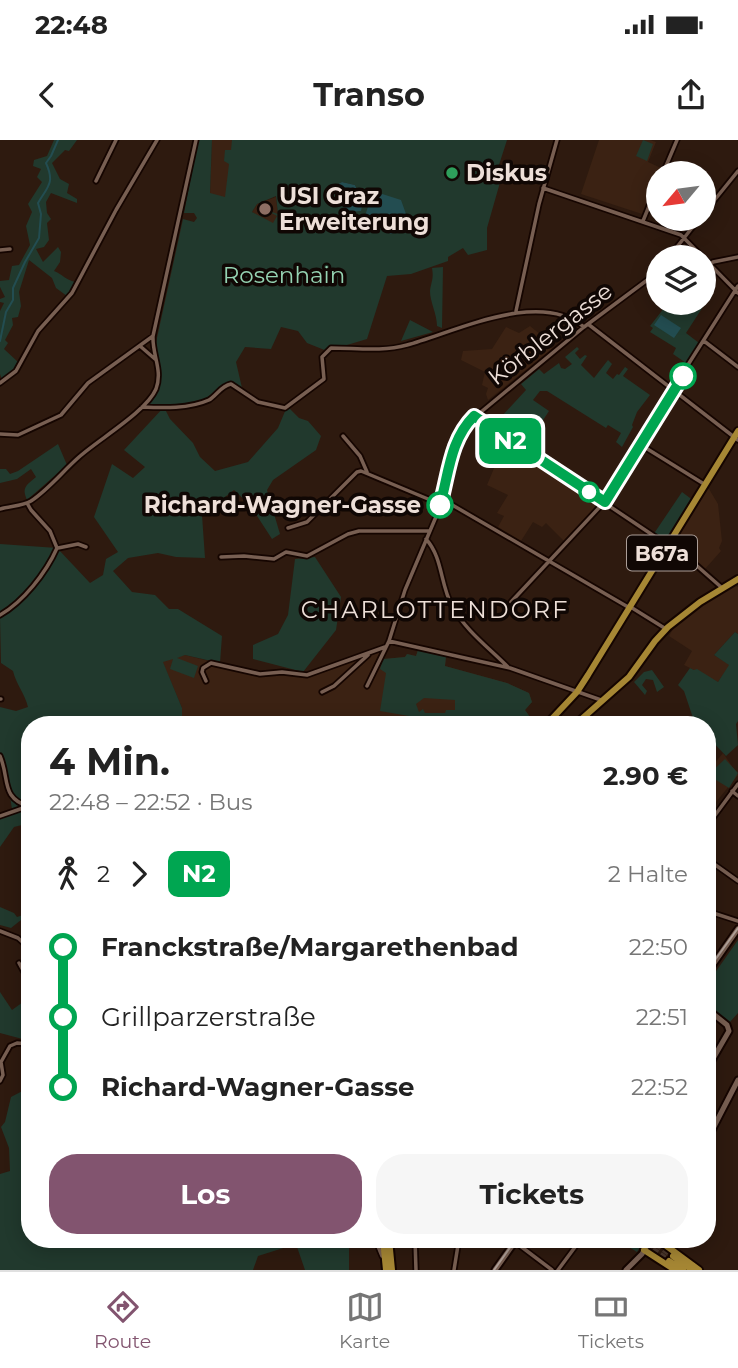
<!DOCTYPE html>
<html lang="de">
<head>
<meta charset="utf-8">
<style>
  :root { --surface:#fff; --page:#f6f6f6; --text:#222; --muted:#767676; --line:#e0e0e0; --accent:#82546f }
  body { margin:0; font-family:Montserrat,sans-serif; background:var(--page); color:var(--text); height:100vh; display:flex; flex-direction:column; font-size:26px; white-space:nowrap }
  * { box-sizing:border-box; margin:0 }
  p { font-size:23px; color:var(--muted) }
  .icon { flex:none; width:38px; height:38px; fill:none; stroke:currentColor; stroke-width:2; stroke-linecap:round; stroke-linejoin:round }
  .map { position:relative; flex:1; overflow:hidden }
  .panel { position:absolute; left:21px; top:576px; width:695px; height:532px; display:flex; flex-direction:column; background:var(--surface); border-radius:28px; box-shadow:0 4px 18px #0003 }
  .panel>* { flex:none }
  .badge { padding:0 14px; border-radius:10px; font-size:24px; line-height:46px }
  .needle { width:46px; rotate:241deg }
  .tools { position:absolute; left:646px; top:21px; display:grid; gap:14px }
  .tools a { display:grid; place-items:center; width:70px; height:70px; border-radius:50%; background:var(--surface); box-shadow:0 4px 18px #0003; font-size:35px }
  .map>.badge { position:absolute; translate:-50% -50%; box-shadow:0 0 0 4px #fff }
  .legs { display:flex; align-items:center; gap:10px; height:77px; padding:0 28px; font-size:23px }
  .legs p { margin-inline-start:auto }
  .overview { display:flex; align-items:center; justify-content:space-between; height:119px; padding:0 28px }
  h1 { font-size:38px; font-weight:700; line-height:52px }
  .action { display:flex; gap:14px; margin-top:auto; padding:14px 28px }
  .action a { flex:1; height:80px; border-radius:28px; background:var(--accent); color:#fff; font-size:28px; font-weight:700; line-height:80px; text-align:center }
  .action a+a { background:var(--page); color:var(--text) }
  ul { padding:0 28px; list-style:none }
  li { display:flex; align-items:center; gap:24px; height:70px; font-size:26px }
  li i { display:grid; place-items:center; width:10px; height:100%; margin:0 9px; background:currentColor }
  li i::after { content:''; width:18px; height:18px; margin:-9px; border:5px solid; border-radius:50%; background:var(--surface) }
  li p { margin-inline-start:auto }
  li:first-child i { background:linear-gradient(#0000 50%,currentColor 0) }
  li:last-child i { background:linear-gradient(currentColor 50%,#0000 0) }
  .status { display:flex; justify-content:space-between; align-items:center; height:49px; padding:0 35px; background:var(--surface); direction:ltr }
  .status svg { height:19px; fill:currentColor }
  header { display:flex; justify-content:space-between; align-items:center; height:91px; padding:0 28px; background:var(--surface); font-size:32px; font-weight:700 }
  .tab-bar { display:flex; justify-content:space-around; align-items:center; height:98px; border-top:2px solid var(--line); background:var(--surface); font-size:19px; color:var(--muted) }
  .tab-bar a { display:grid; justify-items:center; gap:4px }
  .tab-bar .on { color:var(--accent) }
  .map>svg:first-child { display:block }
</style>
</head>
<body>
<div class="status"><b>22:48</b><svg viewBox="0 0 49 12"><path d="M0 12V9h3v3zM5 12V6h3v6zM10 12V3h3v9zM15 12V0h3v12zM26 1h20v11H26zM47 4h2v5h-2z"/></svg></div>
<header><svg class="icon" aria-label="back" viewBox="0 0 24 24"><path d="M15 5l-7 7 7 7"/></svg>Transo<svg class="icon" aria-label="share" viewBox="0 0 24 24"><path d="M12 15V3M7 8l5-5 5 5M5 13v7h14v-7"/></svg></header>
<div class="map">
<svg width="738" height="1130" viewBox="0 0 738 1130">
  <rect width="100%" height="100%" fill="#2e1a0f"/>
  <path fill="#3b2213" d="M212,0H317L226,58L210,54Z
    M599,0H650L656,2L648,22L661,28L642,74L581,54Z
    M276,57L278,75L273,84L252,72L257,64Z
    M530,186L541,195L552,209L488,260L486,254L488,248L482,245L485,232L461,220L463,211L492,209L506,187L519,193Z
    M505,302L595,361V367L564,401L546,383L542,387L533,382L521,401L498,387L504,376L497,373L508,355L487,345Z
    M709,349L718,364L722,401L719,408L721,411L705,429L673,403L705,350Z
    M736,446L738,447V494L735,492L714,515L730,525L718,542L684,525L692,511L669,496L675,486L696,470Z
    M387,506L384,519L405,517L407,514L416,516L418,510L427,512L446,517L445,526L507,543L529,553L532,562L525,570L530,577L524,584H243L239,582L231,584H182V568L162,521L185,515L260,534L282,532L307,535Z
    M723,613L738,635L712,667L707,662V632Z"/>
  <path fill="#21392d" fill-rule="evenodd" d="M54,0H77L69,11L65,10L52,23L60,39L69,44L67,53L77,59V63L51,53L46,62L47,73L51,79L47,83L49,100L44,107L36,109L43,122L58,107L61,112L60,122L54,131C62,134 66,140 75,142L73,150L67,156L56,148L52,138L29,120L19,152L21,166L18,177L12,178L13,185L5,200L8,203L4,209L18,222L11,234L2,240L0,234V171L4,163L0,162V159L5,157L0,147V141L9,140L12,126L19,125L30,105L26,86L32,72L28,64L42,42L37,37L41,29L33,26L34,20L47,16Z
    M198,0H212L210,53L225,57L229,24L224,21L225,10H231L232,0H507L498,28L501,39L487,88V110L468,115L463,108L448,117V121L411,134L387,136L367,199L327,211L307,203L298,191L281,187L271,209L245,207L236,222L242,248L229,241L201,262L181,267H142L149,259L159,239L155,207L183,79L194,82L197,78L194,73H184ZM342,42L355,45L363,62L361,70L337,52L338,44ZM276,56L278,74L266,70L277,76L273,83L252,72L257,64Z
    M643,0L653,4L647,21L636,16Z
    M443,127L442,188L437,186C437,174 430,162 430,151C431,142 434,139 432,128Z
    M704,155L708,159L686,193L699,203L686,223L673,214L676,208L650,192L653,188L650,186L668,163H704Z
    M410,180L433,192L401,201Z
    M577,207L579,209L575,213L580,219L585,215L587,216L581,225L594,238L608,220L612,224L606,233L613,239L617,234L619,235L625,227L628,229L623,236L650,255L637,272L632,285L633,287L622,307L616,302L621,293L608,285L606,288L547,251H540L533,260L549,271L530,300L501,277L526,250L521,244L539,229L544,234L559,223L561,228L565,229L572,224L565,217Z
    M164,267L170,279L193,303L200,317L215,331L248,322L278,288L286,269H290L299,278L308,281L321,296L316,310L273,340L267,350L280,394L272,399L250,365L234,350L202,375L205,418L176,417L158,413L128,418L113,431L132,452L155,455L169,469H178L222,496L220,523L185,515L177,518L198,526L194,538L170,529L173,519L163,522L182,568V584H30V683L14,687L0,707V675L12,669L4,619L0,613V567L16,571L28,567C25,554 16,544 13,531L1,523L0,477C26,461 42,435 59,410L90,443L103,435L106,419L118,412L94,377L112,324L133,338L145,327L124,310Z
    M472,283L455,330L450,333L460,300Z
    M58,304L67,325L27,360C21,347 27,345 36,337L31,329L17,339L0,343V329H6L10,334L18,331Z
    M682,352L694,361L667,405L653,395Z
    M0,404L57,408C46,433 23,462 0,475Z
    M315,417L341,457L336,490L303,532L253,519V505L278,494L288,475L295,419Z
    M735,492L738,494V581L736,584L738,605L726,616L707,596V584H696L694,581L684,551L678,545L690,528L694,530L697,529L718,542L729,525L714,515Z
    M418,510L446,517L445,526L507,543L529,553L532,562L525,570L530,577L524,584H465L441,577L426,579L380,571L386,533L380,529L383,519L405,517L407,514L416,516ZM424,558L455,560V570H446L445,573H425L423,569L419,572L416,564Z
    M652,530L664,547L657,552L653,540L646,539L642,545L647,551L645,555L634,542L644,532Z
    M725,619L738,633L729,648L708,635Z
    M0,767L14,773L17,777L26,774L30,777L26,781L21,780L11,788L0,785Z
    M738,800V873L729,883L707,864V844Z
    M0,852L12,870L30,857V901L0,893Z
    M30,947V1099H349V1130H305L296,1104L258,1116L253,1130H0V1034L10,1031L9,1008L1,987L5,982L11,957Z
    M616,1099H645L637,1112Z"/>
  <path fill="#234d51" d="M342,42L355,45L363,63L361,71L347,72L339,62L338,44Z
    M373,51L401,60L406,74L403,89L391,94L377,87L365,76Z
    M661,175L681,188L674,198L654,185Z"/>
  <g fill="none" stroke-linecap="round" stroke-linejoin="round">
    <path stroke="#234d51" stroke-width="2" d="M0,201L6,172L13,160V148L25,122L39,98L41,74L38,63C48,46 55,43 46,23L51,16L58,0
      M1,677L16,672"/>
    <path stroke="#4b382d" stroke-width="6" stroke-dasharray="6 3" stroke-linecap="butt" d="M638,1099L669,1121
      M649,1099L673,1116"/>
    <g stroke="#150500" stroke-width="7">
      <path id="street" d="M663,33L677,0
        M96,41L116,0
        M543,48L681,95L738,153
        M704,73L738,31
        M643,81L658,44
        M0,110L10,109
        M669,117L699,79
        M711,124L713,122L738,117
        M516,171L539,64L557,0
        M588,184L738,300
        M704,201L738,227
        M140,206L155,219
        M0,243L16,231L38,191L72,153L116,70L157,0
        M142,267C163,268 189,269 209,260C217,255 221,246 231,244L258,262L285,268L324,239L322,217L331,208C356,208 382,212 407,205C455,192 539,149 584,187
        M475,276L669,406L696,425L721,447
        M0,294L18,295L61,275L88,243L153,196
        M343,296L360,316L367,332
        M641,305L704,344
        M442,359L628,467
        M27,363L31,370L50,391L57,408
        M0,369C10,366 23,366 31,361C49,349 63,331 79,317C99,299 146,272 156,249C163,230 152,215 153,196L196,0
        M288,388L307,382L357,332L361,331L440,364
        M426,399C443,418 440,444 452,466C466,491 488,507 508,527
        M58,408L78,404L86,407
        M221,417L244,416L274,419L286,412L307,416L348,394L359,391H429
        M511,462L610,356L658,272L738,146
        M629,466L666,489
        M0,475C23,462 46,433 57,408
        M389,501L510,528L601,560
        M206,541L202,532L203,528L211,523L260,534L282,532L307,535L385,507
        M367,546L389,501L405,450L438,372L451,316L464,286L584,187L658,132
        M322,552L334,546L368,515
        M0,559H1
        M0,616C10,639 0,658 30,667
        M732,651L738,656
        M707,672L715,674
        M0,676L26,667
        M707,686L738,644
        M707,719L738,741
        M707,771L738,781
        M0,791L18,798L30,809
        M19,823L30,843
        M0,941L3,935L1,922L10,906L17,903L30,904
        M375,1099L382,1116
        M415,1099L416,1130
        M613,1099L617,1102
        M515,1102L552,1130
        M454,1130L459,1099
        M558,1130L581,1099"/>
    </g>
    <g stroke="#150500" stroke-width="9">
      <path id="secondary" d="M707,833L738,789
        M707,869L727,885L729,891L707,929
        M707,1000L738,940
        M495,1130L517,1099
        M626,1130L642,1114L651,1099"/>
    </g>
    <g stroke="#150500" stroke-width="10">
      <path id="primary" d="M547,584L577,552L588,535L738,291
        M576,584L629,537L655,501L668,487L700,462L738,439
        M383,1099L386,1130
        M389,1099L392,1130
        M657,1099L699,1130
        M644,1110L675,1130
        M673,1116L692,1130
        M669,1121L683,1130"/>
    </g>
    <use href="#street" stroke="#785f52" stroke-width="3.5"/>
    <use href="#secondary" stroke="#785f52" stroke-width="5"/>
    <use href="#primary" stroke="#a68734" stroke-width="6"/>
    <path stroke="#af9f97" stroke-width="2" d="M707,831L738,788
      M494,1130L516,1099"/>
  </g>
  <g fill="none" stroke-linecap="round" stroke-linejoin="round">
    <g stroke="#fff" stroke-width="16">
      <path id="line-1" d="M440,365C449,333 450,300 474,276L605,362L683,236"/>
    </g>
    <use href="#line-1" stroke="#00a651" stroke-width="10"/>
  </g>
  <circle fill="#2e9e5b" stroke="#100704" stroke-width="2.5" cx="452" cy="33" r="7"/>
  <circle fill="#8d6e63" stroke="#100704" stroke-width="2.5" cx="265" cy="69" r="7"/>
  <g fill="#fff" stroke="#00a651" stroke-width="3.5">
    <circle cx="683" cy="236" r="12"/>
    <circle cx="589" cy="352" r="9"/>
    <circle cx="440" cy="365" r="12"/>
  </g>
  <g text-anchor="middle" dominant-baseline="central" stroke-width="7" stroke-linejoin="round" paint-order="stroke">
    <rect fill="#100704" stroke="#ab9e98" stroke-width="2" x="627" y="395.5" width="70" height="35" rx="5"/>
    <g font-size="21" font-weight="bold" fill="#eddfd8">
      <text x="662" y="413">B67a</text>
    </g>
    <g font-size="23" font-weight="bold" fill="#eddfd8" stroke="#100704" text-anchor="start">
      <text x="466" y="33">Diskus</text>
      <text x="279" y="56">USI Graz<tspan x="279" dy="26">Erweiterung</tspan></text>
    </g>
    <g font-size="23" fill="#95d3b2" stroke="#100704">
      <text x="284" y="135">Rosenhain</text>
    </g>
    <g font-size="23" fill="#eddfd8" stroke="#100704">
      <text transform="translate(550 194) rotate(-38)">Körblergasse</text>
    </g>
    <g font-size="23" font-weight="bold" fill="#eddfd8" stroke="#100704" text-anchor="end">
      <text x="421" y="365">Richard-Wagner-Gasse</text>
    </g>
    <g font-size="24" letter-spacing="2" fill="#eddfd8" stroke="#100704">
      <text x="435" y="469">CHARLOTTENDORF</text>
    </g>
  </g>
</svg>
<div class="tools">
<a><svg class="needle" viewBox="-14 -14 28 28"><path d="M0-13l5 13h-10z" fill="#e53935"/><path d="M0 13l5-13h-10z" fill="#767676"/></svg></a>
<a><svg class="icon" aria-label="layers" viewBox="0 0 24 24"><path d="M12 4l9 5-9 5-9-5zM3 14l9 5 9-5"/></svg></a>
</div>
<b class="badge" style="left:510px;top:301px;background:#00a651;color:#fff">N2</b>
<section class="panel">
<div class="overview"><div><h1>4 Min.</h1><p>22:48 – 22:52 · Bus</p></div><b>2.90 €</b></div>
<div class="legs"><svg class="icon" aria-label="walk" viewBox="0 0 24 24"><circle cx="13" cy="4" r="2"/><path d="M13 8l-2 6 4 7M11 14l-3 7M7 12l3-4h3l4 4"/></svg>2<svg class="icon" aria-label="forward" viewBox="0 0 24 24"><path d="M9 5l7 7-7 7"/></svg><b class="badge" style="background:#00a651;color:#fff">N2</b><p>2 Halte</p></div>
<ul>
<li><i style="color:#00a651"></i><b>Franckstraße/Margarethenbad</b><p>22:50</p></li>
<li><i style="color:#00a651"></i><span>Grillparzerstraße</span><p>22:51</p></li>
<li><i style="color:#00a651"></i><b>Richard-Wagner-Gasse</b><p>22:52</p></li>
</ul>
<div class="action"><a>Los</a><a>Tickets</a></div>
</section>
</div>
<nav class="tab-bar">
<a class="on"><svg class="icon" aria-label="directions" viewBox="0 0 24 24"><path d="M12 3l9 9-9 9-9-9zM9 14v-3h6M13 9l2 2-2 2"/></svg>Route</a>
<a><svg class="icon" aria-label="map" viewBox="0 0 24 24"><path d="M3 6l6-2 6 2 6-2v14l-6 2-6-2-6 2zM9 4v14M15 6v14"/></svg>Karte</a>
<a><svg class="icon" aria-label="tickets" viewBox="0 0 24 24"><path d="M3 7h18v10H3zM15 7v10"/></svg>Tickets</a>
</nav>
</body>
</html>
